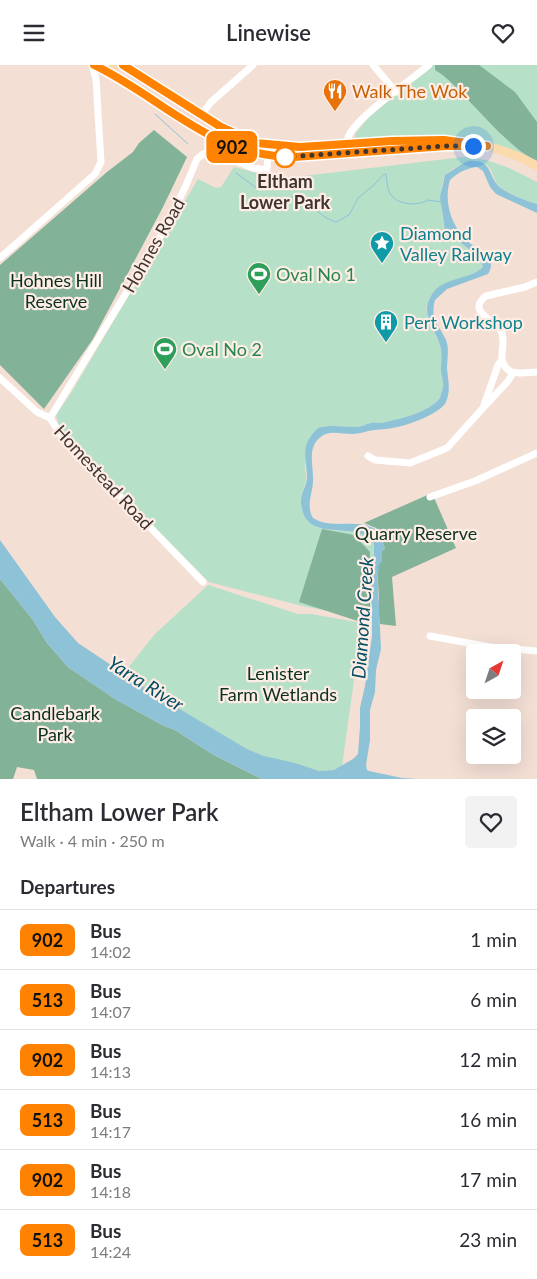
<!DOCTYPE html>
<html lang="en">
<head>
<meta charset="utf-8">
<style>
  :root { --surface:#fff; --page:#f2f2f3; --text:#2b2b33; --muted:#7c7c81; --line:#e1e1e2 }
  body { margin:0; font-family:Lato,sans-serif; background:var(--page); color:var(--text); height:100vh; display:flex; flex-direction:column; font-size:19px; white-space:nowrap }
  * { box-sizing:border-box; margin:0 }
  p { font-size:16px; color:var(--muted) }
  .icon { flex:none; width:28px; height:28px; fill:none; stroke:currentColor; stroke-width:2; stroke-linecap:round; stroke-linejoin:round }
  .map { position:relative; height:714px; overflow:hidden }
  .details { display:flex; flex-direction:column; background:var(--surface); flex:1 }
  .details>* { flex:none }
  .badge { padding:0 10px; border-radius:8px; font-size:18px; line-height:32px }
  .needle { width:32px; rotate:40deg }
  .tools { position:absolute; left:466px; top:579px; display:grid; gap:10px }
  .tools a { display:grid; place-items:center; width:55px; height:55px; border-radius:5px; background:var(--surface); box-shadow:0 5px 20px #0002; font-size:25px }
  .you { position:absolute; width:25px; height:25px; margin:-12px; border:4px solid #fff; border-radius:50%; background:#1a73e8; box-shadow:0 0 0 8px #1a73e833 }
  .map>.badge { position:absolute; translate:-50% -50%; box-shadow:0 0 0 2px #fff }
  h2 { padding:0 20px; font-size:19px; line-height:45px }
  .round { display:grid; place-items:center; flex:none; width:52px; height:52px; border-radius:5px; background:var(--page) }
  .overview { display:flex; align-items:center; justify-content:space-between; height:85px; padding:0 20px }
  h1 { font-size:24px; font-weight:600; line-height:38px }
  ul { padding:0; list-style:none }
  li { display:flex; align-items:center; gap:15px; height:60px; padding:0 20px; border-top:1px solid var(--line) }
  li div { flex:1 }
  li b { display:block; font-size:19px }
  li em { font-style:normal }
  li .badge { min-width:55px; font-weight:700; text-align:center }
  header { display:flex; justify-content:space-between; align-items:center; height:65px; padding:0 20px; background:var(--surface); font-size:22px; font-weight:600 }
  .map>svg:first-child { display:block }
</style>
</head>
<body>
<header><svg class="icon" aria-label="menu" viewBox="0 0 24 24"><path d="M4 6h16M4 12h16M4 18h16"/></svg>Linewise<svg class="icon" aria-label="heart" viewBox="0 0 24 24"><path d="M12 20l-8-8c-3-5 5-10 8-4 3-6 11-1 8 4z"/></svg></header>
<div class="map">
<svg width="537" height="714" viewBox="0 0 537 714">
  <rect width="100%" height="100%" fill="#f4dfd5"/>
  <path fill="#b6e0c8" d="M432,0H537V97L508,83L489,78L355,73V69L368,53Z
    M463,92C490,93 513,104 537,117V139C525,135 509,130 499,121C493,115 493,103 485,99C479,96 464,97 458,101C454,104 446,107 444,113C439,123 441,160 448,168C457,178 480,188 483,203C468,216 444,212 431,231C418,249 437,266 441,284C442,291 441,299 441,307C441,310 443,314 443,318C444,332 435,341 422,346C410,351 395,356 382,358C378,358 375,357 371,358C366,359 361,362 356,362C344,362 330,359 318,363C312,370 305,393 305,403C305,404 306,409 306,410C307,421 299,430 301,440C310,482 356,452 374,479L373,510L369,528L372,554L302,541L209,517L73,381L59,362L56,350L71,328L198,114L216,123L221,122L234,102L269,111L295,112Z
    M208,520L298,549H311L362,558L342,701L334,705L319,706L264,691L247,684L153,628L124,608L154,570Z"/>
  <path fill="#82b298" d="M435,0H479L515,27L537,57V97C510,82 489,56 467,34C457,23 448,13 435,5Z
    M154,65L187,92L163,142L93,274L44,344L0,300V200L107,107L133,87L139,78Z
    M432,428L456,483L392,512L396,561L380,559L378,544L379,533L377,501L382,490V486L385,483L376,463L364,458Z
    M322,464L354,470L370,487V560L299,537Z
    M0,514L33,555L47,578L68,602L115,634L164,661L175,665L212,689L262,714H37L34,705L17,702L13,714H0Z"/>
  <path fill="#8dc2d7" d="M468,96C494,93 487,113 501,123C512,131 525,135 537,139V148L496,129L490,122L483,106L477,102C467,103 457,108 450,115C443,138 452,164 471,179C475,183 484,185 488,190C492,195 492,203 488,209L447,224L435,235C430,255 438,258 445,273C450,282 447,294 447,303C448,315 451,325 446,337C441,348 409,360 397,362C389,364 381,364 374,365C366,366 360,369 352,369C343,369 329,365 322,371C307,381 313,398 313,413C314,427 305,439 313,453C335,467 366,448 385,473L384,476H382L385,483L382,486V496L379,500L377,501L381,584L376,605L375,627L370,645V675L366,700L367,705L369,706L402,713L418,714H262L212,689L175,665L164,661L115,634L68,602L47,578L33,555L0,514V475L55,552L78,578L153,628L247,684L264,691L295,698L319,706L334,705L353,694L358,689L360,662V643L365,621L372,571V540L369,528L374,488V479C357,452 305,482 301,438C300,429 307,421 307,412C306,389 300,381 318,363C330,359 344,362 356,362C361,362 366,359 371,358C375,357 378,358 382,358C396,355 439,345 441,329C442,326 444,321 443,318C443,314 441,310 441,306C441,299 442,291 441,284C437,265 419,250 431,231C442,211 469,216 483,202C480,188 455,176 445,165L440,132L445,110L462,99Z"/>
  <g fill="none" stroke-linecap="round" stroke-linejoin="round">
    <path stroke="#8dc2d7" stroke-width="1" d="M155,49L188,79
      M236,108L258,124
      M271,134L278,137C305,121 313,151 336,157L349,150L358,133L374,120L384,109H386C387,116 387,127 393,132C400,140 419,141 428,135L441,137
      M377,512L379,499"/>
    <path stroke="#fff" stroke-width="7" d="M373,0L396,27
      M202,49L211,37L253,0
      M347,83C347,77 347,73 350,68C365,46 407,18 429,0
      M0,193L95,109L101,97L96,14L92,0
      M537,217L525,222L486,231C466,246 494,255 501,266C508,279 494,296 510,306C517,310 529,307 537,307
      M0,313L37,347L50,353L61,370L203,517
      M485,341L508,316L513,308
      M50,353L165,164L187,118L197,94L203,89L214,87L253,103L267,105L268,87
      M368,391L375,395L410,398L447,383L483,343L498,300L502,295
      M430,432L475,416L537,388
      M430,571L490,582L537,586"/>
    <path stroke="#fbdaad" stroke-width="9" d="M94,0C163,33 211,93 294,92L459,81
      M123,0C149,16 175,32 201,48C220,60 238,75 261,79C285,84 309,82 333,80C402,76 474,64 537,101
      M113,11L114,0"/>
  </g>
  <g fill="none" stroke-linecap="round" stroke-linejoin="round">
    <g stroke="#fff" stroke-width="11">
      <path id="line" d="M94,0C163,33 211,92 294,92L446,81H487L444,75L392,76L300,82L256,78L221,62L123,0"/>
    </g>
    <use href="#line" stroke="#ff8200" stroke-width="8"/>
    <path stroke="#3e3531" stroke-width="5" stroke-dasharray="0 9" d="M285,92L446,81H473"/>
  </g>
  <defs>
    <g id="restaurant-pin" transform="scale(1.25)"><path d="M0 17L-7.5 6A9.5 9.5 0 1 1 7.5 6Z" fill="#e8710a" stroke="#ffede5"/><path d="M-5-6h1v4h1v-4h1v4h1v-4h1v5L-1.5 .5V6h-2V.5L-5-1ZM5-6V6H3V1.5H1.5Q1.5-4 5-6Z" fill="#fff"/></g>
    <g id="sight-pin" transform="scale(1.25)"><path d="M0 17L-7.5 6A9.5 9.5 0 1 1 7.5 6Z" fill="#0f9aa8" stroke="#ffede5"/><path d="M0-6L1.8-2.2L6-1.7L2.9 1.2L3.7 5.4L0 3.3L-3.7 5.4L-2.9 1.2L-6-1.7L-1.8-2.2Z" fill="#fff"/></g>
    <g id="stadium-pin" transform="scale(1.25)"><path d="M0 17L-7.5 6A9.5 9.5 0 1 1 7.5 6Z" fill="#2e9e5b" stroke="#ffede5"/><path d="M0-5a6.5 5 0 1 0 0 10a6.5 5 0 1 0 0-10ZM-3.5-1.8h7v3.6h-7Z" fill="#fff"/></g>
    <g id="building-pin" transform="scale(1.25)"><path d="M0 17L-7.5 6A9.5 9.5 0 1 1 7.5 6Z" fill="#0f9aa8" stroke="#ffede5"/><path d="M-4-6H4V6H1V3H-1V6H-4ZM-2.5-4.3h1.7v1.8h-1.7ZM.8-4.3h1.7v1.8H.8ZM-2.5-1h1.7V.8h-1.7ZM.8-1h1.7V.8H.8Z" fill="#fff"/></g>
  </defs>
  <g fill-rule="evenodd">
    <use href="#restaurant-pin" x="335" y="26"/>
    <use href="#sight-pin" x="382" y="178"/>
    <use href="#stadium-pin" x="259" y="209"/>
    <use href="#building-pin" x="386" y="257"/>
    <use href="#stadium-pin" x="165" y="284"/>
  </g>
  <circle fill="#fff" stroke="#ff8200" stroke-width="2.5" cx="285" cy="92" r="10"/>
  <g text-anchor="middle" dominant-baseline="central" stroke-width="4.5" stroke-linejoin="round" paint-order="stroke">
    <g font-size="18" fill="#c56008" stroke="#ffede5" text-anchor="start">
      <text x="352" y="26">Walk The Wok</text>
    </g>
    <g font-size="18" font-weight="bold" fill="#3e3531" stroke="#ffede5">
      <text x="285" y="116">Eltham<tspan x="285" dy="21">Lower Park</tspan></text>
    </g>
    <g font-size="18" fill="#0d838f" stroke="#ffede5" text-anchor="start">
      <text x="400" y="168">Diamond<tspan x="400" dy="21">Valley Railway</tspan></text>
      <text x="404" y="257">Pert Workshop</text>
    </g>
    <g font-size="18" fill="#3e3531" stroke="#ffede5">
      <text transform="translate(153 180) rotate(-60)">Hohnes Road</text>
      <text transform="translate(104 412) rotate(47)">Homestead Road</text>
    </g>
    <g font-size="18" fill="#27864d" stroke="#ffede5" text-anchor="start">
      <text x="276" y="209">Oval No 1</text>
      <text x="182" y="284">Oval No 2</text>
    </g>
    <g font-size="18" fill="#083120" stroke="#ffede5">
      <text x="56" y="215">Hohnes Hill<tspan x="56" dy="21">Reserve</tspan></text>
      <text x="416" y="468">Quarry Reserve</text>
      <text x="278" y="608">Lenister<tspan x="278" dy="21">Farm Wetlands</tspan></text>
      <text x="55" y="648">Candlebark<tspan x="55" dy="21">Park</tspan></text>
    </g>
    <g font-size="19" font-style="italic" fill="#034f65" stroke="#ffede5">
      <text transform="translate(362 553) rotate(-86)">Diamond Creek</text>
      <text transform="translate(146 618) rotate(32)">Yarra River</text>
    </g>
  </g>
</svg>
<div class="tools">
<a><svg class="needle" viewBox="-14 -14 28 28"><path d="M0-13l5 13h-10z" fill="#e53935"/><path d="M0 13l5-13h-10z" fill="#7c7c81"/></svg></a>
<a><svg class="icon" aria-label="layers" viewBox="0 0 24 24"><path d="M12 4l9 5-9 5-9-5zM3 14l9 5 9-5"/></svg></a>
</div>
<div class="you" style="left:473px;top:81px"></div>
<b class="badge" style="left:232px;top:82px;background:#ff8200;color:#111">902</b>
</div>
<section class="details">
<div class="overview"><div><h1>Eltham Lower Park</h1><p>Walk · 4 min · 250 m</p></div><a class="round"><svg class="icon" aria-label="heart" viewBox="0 0 24 24"><path d="M12 20l-8-8c-3-5 5-10 8-4 3-6 11-1 8 4z"/></svg></a></div>
<h2>Departures</h2>
<ul>
<li><span class="badge" style="background:#ff8200;color:#111">902</span><div><b>Bus</b><p>14:02</p></div><em>1 min</em></li>
<li><span class="badge" style="background:#ff8200;color:#111">513</span><div><b>Bus</b><p>14:07</p></div><em>6 min</em></li>
<li><span class="badge" style="background:#ff8200;color:#111">902</span><div><b>Bus</b><p>14:13</p></div><em>12 min</em></li>
<li><span class="badge" style="background:#ff8200;color:#111">513</span><div><b>Bus</b><p>14:17</p></div><em>16 min</em></li>
<li><span class="badge" style="background:#ff8200;color:#111">902</span><div><b>Bus</b><p>14:18</p></div><em>17 min</em></li>
<li><span class="badge" style="background:#ff8200;color:#111">513</span><div><b>Bus</b><p>14:24</p></div><em>23 min</em></li>
</ul>
</section>
</body>
</html>
